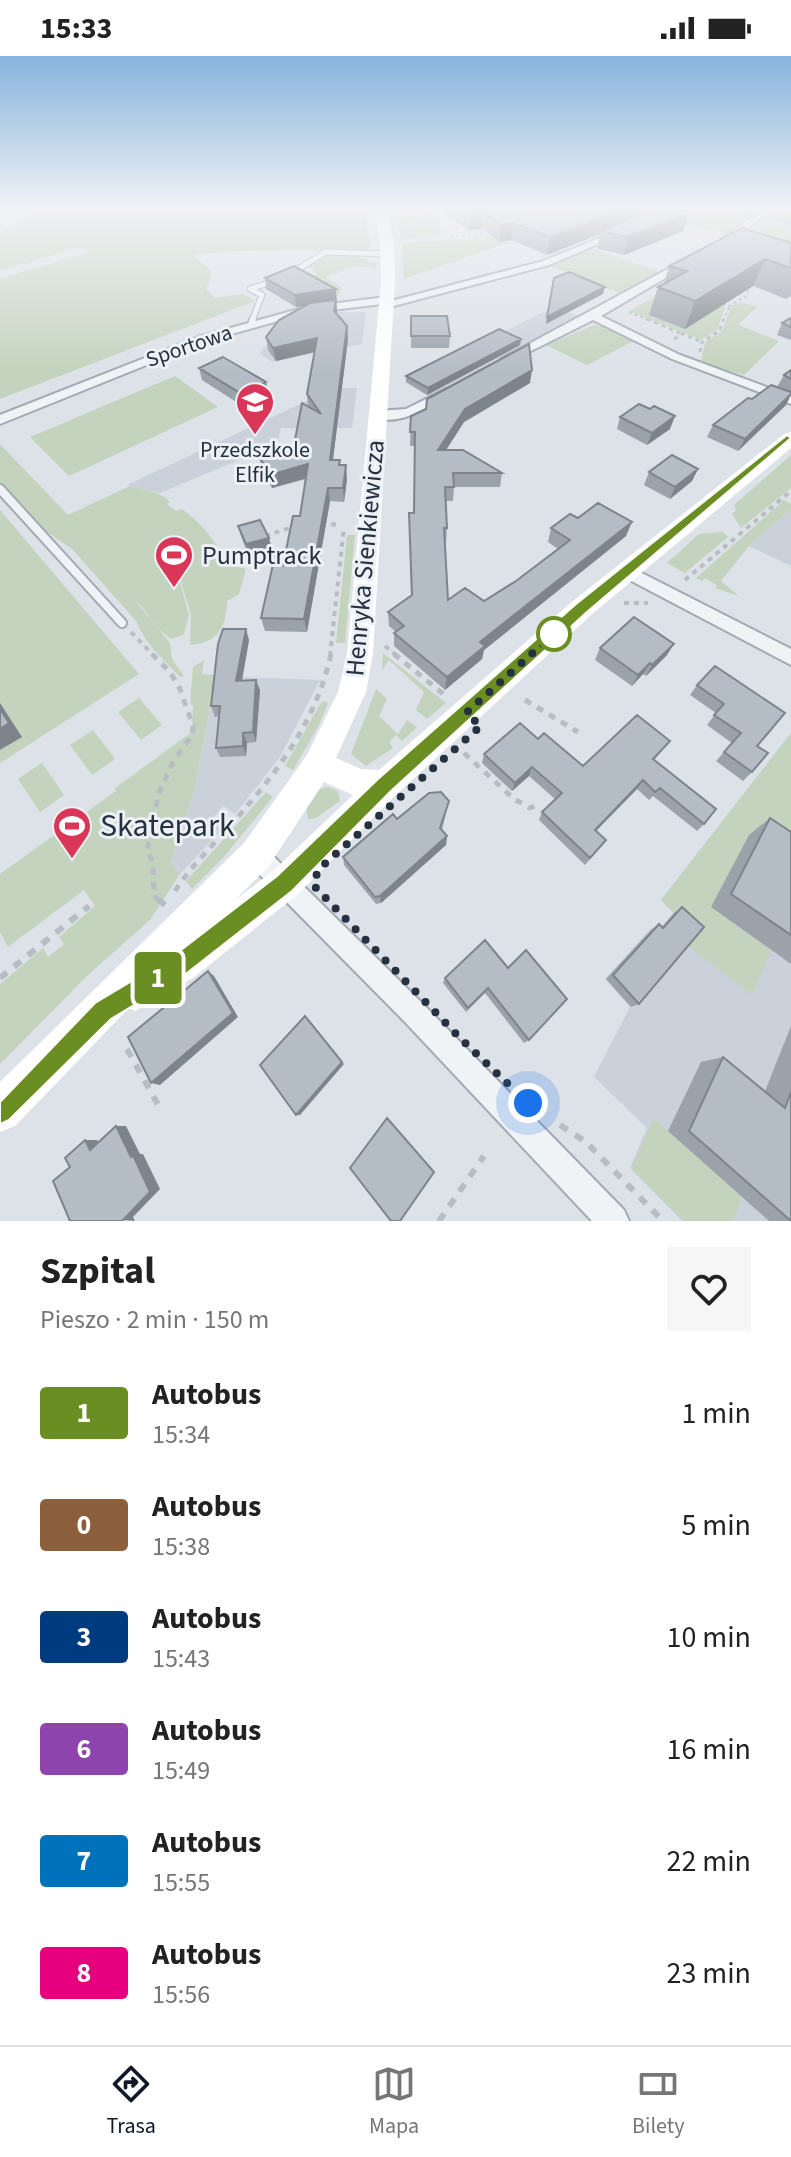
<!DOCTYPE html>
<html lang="pl">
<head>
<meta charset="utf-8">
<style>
  :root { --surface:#fff; --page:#f6f6f6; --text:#222; --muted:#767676; --line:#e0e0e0; --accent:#111827 }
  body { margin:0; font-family:"Source Sans 3",sans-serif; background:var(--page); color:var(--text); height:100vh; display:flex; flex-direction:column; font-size:30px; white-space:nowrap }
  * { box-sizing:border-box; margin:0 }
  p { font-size:26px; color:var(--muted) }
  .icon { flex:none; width:44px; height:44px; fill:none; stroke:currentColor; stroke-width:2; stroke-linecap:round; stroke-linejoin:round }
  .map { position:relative; height:1165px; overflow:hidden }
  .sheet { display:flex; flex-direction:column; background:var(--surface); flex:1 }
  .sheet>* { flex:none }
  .badge { padding:0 16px; border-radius:6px; font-size:28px; line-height:52px }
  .you { position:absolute; width:40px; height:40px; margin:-20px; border:6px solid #fff; border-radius:50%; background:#1a73e8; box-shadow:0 0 0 12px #1a73e833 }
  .map>.badge { position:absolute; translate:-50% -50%; box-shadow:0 0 0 4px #fff }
  .round { display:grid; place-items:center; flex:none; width:84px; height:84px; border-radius:0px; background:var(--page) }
  .summary { display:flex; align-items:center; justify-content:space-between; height:136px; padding:0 40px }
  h1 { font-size:38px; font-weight:700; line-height:60px }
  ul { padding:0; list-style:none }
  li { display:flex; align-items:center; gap:24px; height:112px; padding:0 40px }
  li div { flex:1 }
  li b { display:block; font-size:30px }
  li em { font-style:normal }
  li .badge { min-width:88px; font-weight:700; text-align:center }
  .status { display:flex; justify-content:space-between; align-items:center; height:56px; padding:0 40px; background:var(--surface); direction:ltr }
  .status svg { height:22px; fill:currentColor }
  .menu { display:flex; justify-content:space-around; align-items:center; height:112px; border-top:2px solid var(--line); background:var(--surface); font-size:22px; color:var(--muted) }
  .menu a { display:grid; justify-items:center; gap:4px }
  .menu .current { color:var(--accent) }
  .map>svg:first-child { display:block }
</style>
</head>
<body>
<div class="status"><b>15:33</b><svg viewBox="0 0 49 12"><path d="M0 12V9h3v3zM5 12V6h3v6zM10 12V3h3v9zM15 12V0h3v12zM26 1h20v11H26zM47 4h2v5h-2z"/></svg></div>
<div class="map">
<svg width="791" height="1165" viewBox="0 0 791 1165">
  <rect width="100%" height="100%" fill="#dde2e8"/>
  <path fill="#cbd1db" d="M555,250L581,261L430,341L405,326Z
    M323,256H366L362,288L272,306L260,297L275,278Z
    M310,332H357L352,372H281L277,388L160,437L127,429L315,341Z
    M791,453V510L749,490Z
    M216,620L320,624L280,701L235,758L223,750L214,761L225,770L180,818L171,807L195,732Z
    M791,677V1165H682L630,1112L647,1072L594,1021L630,951L605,923L651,872L656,877L673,857L661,844Z"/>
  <path fill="#c4d3be" d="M50,153H363L371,191L364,194L233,195L193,199C207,212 217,212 206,233L215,242L243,238L255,245L0,343V223L89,196L80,191L0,215V176Z
    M627,153H761L727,177L648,161Z
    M775,153H791V211L739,180Z
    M418,157L429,158L440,166L439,172L445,180L401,183L396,162Z
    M574,164L404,223L402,187L485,182Z
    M591,192L660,216L619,237L548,209Z
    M325,200H356L376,207V213L356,210L326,221L342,232L337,242L287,251L320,236L304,226L301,214L308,221L318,218L308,210Z
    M682,234L726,250L717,274L701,284L629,255L665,235Z
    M739,246L757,251L738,269L779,285L744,319L701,306L705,286L722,275L731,251Z
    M594,269L603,270L634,285L587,309L546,289Z
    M175,320L218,351L69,420L30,381Z
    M0,388L68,459L130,430C143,433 162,436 170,446L167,448L176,455L181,453C200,465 218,486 224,507L246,513L239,538L227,545C226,572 218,587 190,589L191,558L173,501L189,559L184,578L172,583C155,574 148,555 134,543L170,587L172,603L184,620L180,621C165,605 144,587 137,566L72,493L33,466L0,427Z
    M791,399V432L741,472L732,458L736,454L734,449Z
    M784,444L791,448V453L749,490L721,525L739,540L715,532L717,529L705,522L702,525L696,522Z
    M0,454L139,618L0,707Z
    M723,476L728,481L685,517L667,507L699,478Z
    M347,479H355L345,587H336Z
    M383,597L446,647L427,663L416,654L424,636L389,604L382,614Z
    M204,604L202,618L216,619L195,732L171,807L180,818L150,864L88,919L0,1008V928L43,892L48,901L64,888L59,881L95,850L84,834L8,891L0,876V818L116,735L115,732L192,676L193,651L190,647L193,611Z
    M376,633L387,643L379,660L398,678L407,664L417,671L402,685L396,679L389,686L393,692L366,710L351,698Z
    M139,642L162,669L141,684L118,656Z
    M322,645L328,647L319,669L293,714L285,710Z
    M93,674L115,703L92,719L70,689Z
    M791,677V806L712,851L771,894L752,939L685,888L694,877L661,844Z
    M42,707L64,739L40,756L18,723Z
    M327,731L338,735L340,745L316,762L308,763L306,753L320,733Z
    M266,736L273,741L223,802L192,833L186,825Z
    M654,1062L742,1141L733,1165H684L631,1112Z"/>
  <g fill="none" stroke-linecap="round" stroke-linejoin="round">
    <path stroke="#95b2cc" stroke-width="4" d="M739,153L752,156
      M770,161L791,167"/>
    <g stroke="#a2a9b2" stroke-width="7">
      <path id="lane-far2" d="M384,162L433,153
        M290,218L326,196L388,198
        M252,265L262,239L250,233L277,224"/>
    </g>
    <g stroke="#a2a9b2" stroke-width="9">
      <path id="lane-far1" d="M251,269L253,263"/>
    </g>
    <g stroke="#a2a9b2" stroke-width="12">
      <path id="lane" d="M0,433L122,567"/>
    </g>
    <g stroke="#a2a9b2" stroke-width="4">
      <path id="street" d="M764,153H773L728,187H722V183Z
        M617,175L624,177L549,209L386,252L382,248L307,257L206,285L0,368V359L198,281L306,251L386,241L391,245L543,205Z
        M688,202L693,205L691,207L601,260L680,299L791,340V348L672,303L593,264L511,305L501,303Z
        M446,333L452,337L450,340C431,350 393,374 372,359L378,355L406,353Z
        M628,510L791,593V609L622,520L620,516Z
        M256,788L264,791L422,947L624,1154L629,1165H592L404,965L248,807L245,799L248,791Z"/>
    </g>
    <path stroke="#b7bdc3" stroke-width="2" stroke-dasharray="3 3" stroke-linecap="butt" d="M450,181L488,175
      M723,247L730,250L746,240L749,232
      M629,256L651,265
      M723,265L730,250"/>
    <path stroke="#b7bdc3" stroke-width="3" stroke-dasharray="4 4" stroke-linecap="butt" d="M647,263L682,278
      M674,283L682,278L702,286
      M700,296L702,286L719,275L724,263"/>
    <path stroke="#b7bdc3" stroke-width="4" stroke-dasharray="5 5" stroke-linecap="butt" d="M321,469L339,468
      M265,480L293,471
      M685,524L791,435
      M624,547H648
      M131,576L154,600
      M385,590L397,600
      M330,600L344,471"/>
    <path stroke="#b7bdc3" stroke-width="5" stroke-dasharray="7 7" stroke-linecap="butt" d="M152,598L170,616L180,633L193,670L192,679L173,706L159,737L147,793L153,808L154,840L161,846
      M394,598L446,640
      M525,644L578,676
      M464,697L514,743L530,752L540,748
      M175,835C190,812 209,793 227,773C274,721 316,667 331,598"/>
    <path stroke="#b7bdc3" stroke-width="6" stroke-dasharray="9 9" stroke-linecap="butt" d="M159,844L165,849
      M0,922L89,850
      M127,993L161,1054
      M560,1069L586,1086L663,1165
      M439,1165L484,1100"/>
    <use href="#lane-far2" stroke="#f0f3f6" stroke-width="5"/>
    <use href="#lane-far1" stroke="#f0f3f6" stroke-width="6"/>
    <use href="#lane" stroke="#f0f3f6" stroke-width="8"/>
    <use href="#street" fill="#f0f3f6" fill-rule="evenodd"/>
    <path fill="#fff" fill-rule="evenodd" d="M374,153H386L394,186L395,225L373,598L366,636L336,702L361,713L379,714L573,545L784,378L791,376V392L591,559L396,739L297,839L193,922L135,955L129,952L15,1070L0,1076V1026L244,787L307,699L338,636L347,598L381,225L380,186ZM324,726L353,739L273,815L235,844L268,811Z"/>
  </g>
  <path fill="#9ba2aa" d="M441,153H676L683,175L624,199L597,193L600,178L547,199L511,184L499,186L482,172L469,175Z
    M791,187V240L786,243L753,230L685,273L649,259L658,231L664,228L669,210Z
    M265,222L336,233V258L347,270L348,283L333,404H340V409L347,423L344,446L330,445L307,576L265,575L261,562L283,509L300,460L306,423L272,432L262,414L259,400L294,389L308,351L307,338L315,296L276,305L268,294L266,281L306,249L296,251L266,233Z
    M411,260L450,280L449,292H411Z
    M791,262V284L777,279L782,267Z
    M521,283L520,289L427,339L406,326V320Z
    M199,312L266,326L268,339L244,351L202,324Z
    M791,314V339L786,349L738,395L707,381L713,369L752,343L777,331L784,319Z
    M530,327L464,366L446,394L502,417L500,431H454L453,445H446L447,472L446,486H444L448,544L484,545L516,525L558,493L548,486L551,472L578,462L626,480L484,594L482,603L445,634L394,590V577L396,576L389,570L388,556L411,540L409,457H414L415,390H410L411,360Z
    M620,361L670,373L647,389L617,373Z
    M698,413L692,425L670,443L644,429L649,416Z
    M238,470L272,494L249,501L242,483Z
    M249,584L242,625L260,634L256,686L247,687L246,700L220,701L216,692L219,660L215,661L211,650Z
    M600,592L667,599L646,620L643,618L632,630L595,604Z
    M715,610L757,690L752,716L743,725L716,705L732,687L707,669L716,657L690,639L697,629Z
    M538,683L583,710L670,685L654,704L704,768L697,775L653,740L649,744L637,733L596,775L606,784L585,809L539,764L542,756L555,743L529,720L512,735L482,707L484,698Z
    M449,745L442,774L447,780L446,789L381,847L376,848L344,809L343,801L397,763Z
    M770,762L791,776V908L711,851L749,779Z
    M682,851L639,948L631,951L606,923L651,874L659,868L662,871L674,857Z
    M508,912L529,984L524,987L485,937L466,956L443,927L445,922Z
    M791,970V1165H769L668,1075L701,1006L723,1001L765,1035Z"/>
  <path fill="#7e848b" d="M624,153H640L637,163L601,175L600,178L547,199L550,181Z
    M483,155L482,172L469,175L470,157Z
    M689,157L683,175L624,199L628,181Z
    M513,167L511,184L499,186L501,169Z
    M765,203L753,230L685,273L695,245Z
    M605,231L603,238L546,268L547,261Z
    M336,233L337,256L335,268L334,255L336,244L296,251L295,239Z
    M347,270L348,283L331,418L330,404Z
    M317,282L318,295L276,305L273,292Z
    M521,283L520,289L427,339L428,332Z
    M532,314L530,327L464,366L437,408L438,394L465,353Z
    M266,326L268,339L244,351L242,338Z
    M791,338L786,349L738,395L745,383Z
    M675,360L670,373L647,389L652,377Z
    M308,408L310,421L272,432L270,419Z
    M346,409L347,423L344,446L343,432Z
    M698,413L692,425L670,443L675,431Z
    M328,432L330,445L307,576L304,563Z
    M632,466L626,480L484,594L482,603L445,634L447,621L480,586Z
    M269,482L272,494L249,501L246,488Z
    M246,573L249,584L240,635L236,625Z
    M674,588L667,599L646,620L652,609Z
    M650,607L643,618L632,630L638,619Z
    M256,624L260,634L256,686L253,676Z
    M0,647L22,681L0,694Z
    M243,677L247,687L246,700L243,690Z
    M532,711L529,720L512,735L515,727Z
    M643,724L637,733L590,781L595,774Z
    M447,780L446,789L381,847L380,840Z
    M208,915L214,920L238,961L160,1029L151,1027Z
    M342,1006L344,1008L300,1059H296Z
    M116,1070H126L140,1098H143L160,1133L133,1161L135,1165L122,1164L131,1101Z
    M85,1084H97L102,1093L90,1094Z"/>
  <path fill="#b4bcc6" stroke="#7e848b" stroke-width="2" d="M464,153H624L550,181L513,167L501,169L483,155L470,157Z
    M648,153H676L689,157L628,181L601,175L647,156Z
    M742,172L791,187V212L765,203L695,245L658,231L687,215L669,210Z
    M294,210L336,233L295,239L265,222Z
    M569,216L605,231L547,261L554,222Z
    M336,244L334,255L347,270L330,404H340L339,409H346L343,432H328L304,563L261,562L276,495L283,509L293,460H300L308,408L270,419L259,400L294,389L302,347L321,358L307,338L317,282L273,292L266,281L279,264L310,247Z
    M411,260H447L450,280H411Z
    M791,262V271L782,267Z
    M499,273L521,283L428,332L406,320Z
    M529,288L532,314L465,353L438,394H463L502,417H453L454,431H445L447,472H444L448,544L465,532L484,545L516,525L570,484L551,472L570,458L578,462L598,447L632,466L480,586L485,590L447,621L394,577L404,570L388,556L412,539L409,457H414L415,376H410L411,360L426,353L427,343Z
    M223,301L266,326L242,338L199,312Z
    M791,314V323L784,319Z
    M771,329L791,336V338L745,383L713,369L748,342L752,343Z
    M639,348L650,353L654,350L675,360L652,377L620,361Z
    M672,399L698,413L675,431L649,416Z
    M260,464L269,482L246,488L238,470Z
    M634,561L674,588L652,609L650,607L638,619L600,592Z
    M223,573H246L236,625L256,624L253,676L243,677V690L216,692L220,650H211L218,588Z
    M715,610L785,657L757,690L768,697L752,716L724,696L741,677L714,659L724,648L697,629Z
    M0,653L9,667L0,673Z
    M637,659L670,685L653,703L716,753L704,768L660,732L655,736L643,724L595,774L606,784L590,802L542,756L562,737L532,711L515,727L484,698L520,667L538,683L544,677L583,710Z
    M441,736L449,745L440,772L447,780L380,840L375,841L343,801L393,758L397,763L429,737Z
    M770,762L791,776V879L731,838Z
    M682,851L704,871L639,948L613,919L659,868L663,872Z
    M485,884L508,912L526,894L567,943L529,984L488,932L468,952L445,922Z
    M208,915L233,957L151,1027L128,981Z
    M305,960L342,1006L296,1059L260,1009Z
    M723,1001L785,1052L791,1036V1165L689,1075Z
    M387,1062L434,1116L400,1165H391L350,1112Z
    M116,1070L131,1101L133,1099L150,1136L122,1165H70L53,1125L70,1111L65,1102L85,1084L90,1094Z"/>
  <linearGradient id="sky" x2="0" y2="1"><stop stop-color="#87b3dd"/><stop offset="0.48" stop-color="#f0f2f5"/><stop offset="1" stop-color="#f0f2f5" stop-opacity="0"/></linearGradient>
  <rect width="791" height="316" fill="url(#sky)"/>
  <path fill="#6b8e23" stroke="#fff" stroke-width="2" d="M787,379L791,382L587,556L391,735L292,835L187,917L111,963L9,1064L0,1068V1046L95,947L172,901L277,820L378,723L576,548Z"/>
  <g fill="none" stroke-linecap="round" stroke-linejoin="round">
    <path stroke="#253140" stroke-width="8" stroke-dasharray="0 14.4" d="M528,1047L461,983L316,832L313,825L321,811L481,670L466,657L556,576L554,578"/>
  </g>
  <defs>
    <g id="school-pin" transform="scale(2)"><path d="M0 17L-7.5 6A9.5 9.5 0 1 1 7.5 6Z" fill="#da3657" stroke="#edf1f6"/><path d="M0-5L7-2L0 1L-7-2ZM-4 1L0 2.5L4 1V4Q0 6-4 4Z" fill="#fff"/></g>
    <g id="stadium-pin" transform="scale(2)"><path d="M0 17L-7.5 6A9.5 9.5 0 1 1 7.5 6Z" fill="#da3657" stroke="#edf1f6"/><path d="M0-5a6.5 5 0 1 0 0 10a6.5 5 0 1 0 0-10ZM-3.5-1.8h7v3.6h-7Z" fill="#fff"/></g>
  </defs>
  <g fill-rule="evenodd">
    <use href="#school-pin" x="255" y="346"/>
    <use href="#stadium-pin" x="174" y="499"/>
    <use href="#stadium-pin" x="72" y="770"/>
  </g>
  <circle fill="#fff" stroke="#6b8e23" stroke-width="4" cx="554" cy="578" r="16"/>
  <g text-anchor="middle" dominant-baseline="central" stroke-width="6" stroke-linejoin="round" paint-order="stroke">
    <g font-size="22" fill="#253140" stroke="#edf1f6">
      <text transform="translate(189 290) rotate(-19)">Sportowa</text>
    </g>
    <g font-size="22" fill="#253140" stroke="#edf1f6">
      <text x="255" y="394">Przedszkole<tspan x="255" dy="25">Elfik</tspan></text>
    </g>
    <g font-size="26" fill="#253140" stroke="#edf1f6" text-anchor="start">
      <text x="202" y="499">Pumptrack</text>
    </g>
    <g font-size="26" fill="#253140" stroke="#edf1f6">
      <text transform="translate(365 502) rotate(-85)">Henryka Sienkiewicza</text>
    </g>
    <g font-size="32" fill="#253140" stroke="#edf1f6" text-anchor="start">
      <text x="100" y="770">Skatepark</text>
    </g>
  </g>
</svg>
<div class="you" style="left:528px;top:1047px"></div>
<b class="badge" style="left:158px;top:922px;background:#6b8e23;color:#fff">1</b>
</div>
<section class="sheet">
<div class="summary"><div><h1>Szpital</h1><p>Pieszo · 2 min · 150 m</p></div><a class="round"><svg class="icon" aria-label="heart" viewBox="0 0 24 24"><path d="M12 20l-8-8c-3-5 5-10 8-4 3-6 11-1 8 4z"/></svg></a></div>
<ul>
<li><span class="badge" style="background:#6b8e23;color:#fff">1</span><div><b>Autobus</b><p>15:34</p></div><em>1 min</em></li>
<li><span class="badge" style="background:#8b5e3c;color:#fff">0</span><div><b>Autobus</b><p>15:38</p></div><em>5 min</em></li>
<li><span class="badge" style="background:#003b80;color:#fff">3</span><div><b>Autobus</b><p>15:43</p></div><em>10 min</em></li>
<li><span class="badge" style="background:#8e44ad;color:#fff">6</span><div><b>Autobus</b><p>15:49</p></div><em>16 min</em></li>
<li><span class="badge" style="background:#0072bc;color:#fff">7</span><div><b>Autobus</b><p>15:55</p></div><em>22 min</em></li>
<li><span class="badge" style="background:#e6007e;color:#fff">8</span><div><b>Autobus</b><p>15:56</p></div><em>23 min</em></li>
</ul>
</section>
<nav class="menu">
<a class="current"><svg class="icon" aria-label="directions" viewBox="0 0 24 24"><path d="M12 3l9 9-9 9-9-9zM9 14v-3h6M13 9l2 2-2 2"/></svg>Trasa</a>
<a><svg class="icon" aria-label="map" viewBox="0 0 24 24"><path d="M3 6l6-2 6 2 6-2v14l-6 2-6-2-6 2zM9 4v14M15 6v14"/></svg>Mapa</a>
<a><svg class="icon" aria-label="tickets" viewBox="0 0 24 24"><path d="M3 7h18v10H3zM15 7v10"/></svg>Bilety</a>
</nav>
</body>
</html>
